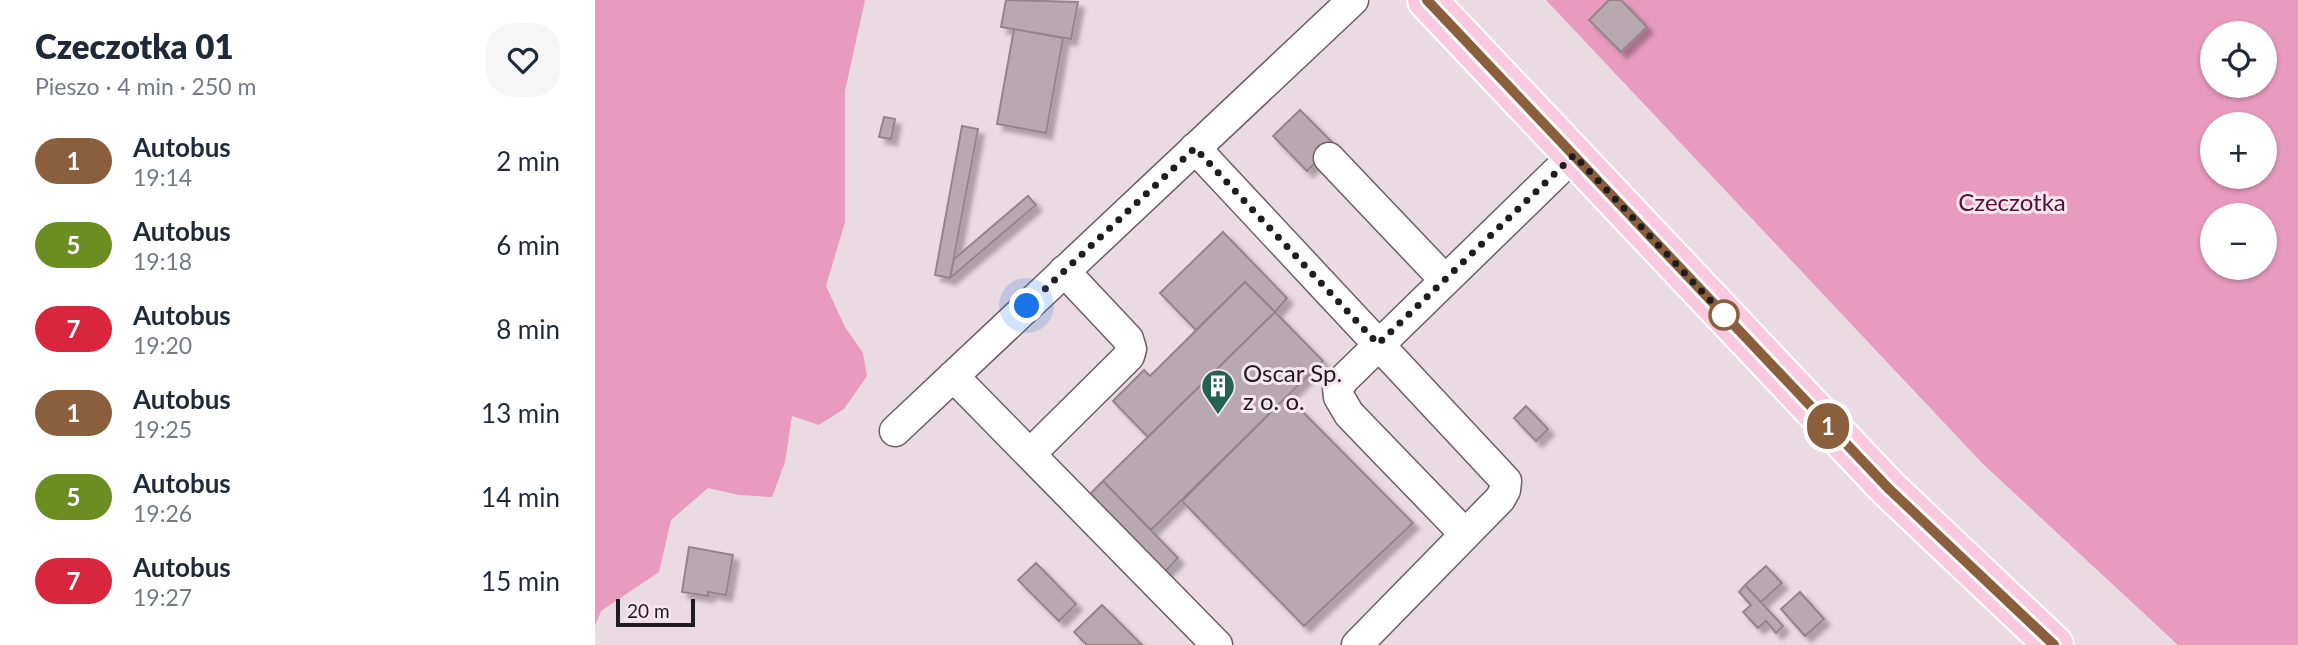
<!DOCTYPE html>
<html lang="pl">
<head>
<meta charset="utf-8">
<style>
  :root { --surface:#fff; --page:#f6f6f7; --text:#1f2937; --muted:#747a83 }
  body { margin:0; font-family:Lato,sans-serif; background:var(--page); color:var(--text); height:100vh; display:flex; flex-direction:column; font-size:26px; white-space:nowrap }
  * { box-sizing:border-box; margin:0 }
  p { font-size:23px; color:var(--muted) }
  .icon { flex:none; width:38px; height:38px; fill:none; stroke:currentColor; stroke-width:2; stroke-linecap:round; stroke-linejoin:round }
  .map { position:relative; flex:1; overflow:hidden }
  .panel { display:flex; flex-direction:column; background:var(--surface); width:595px }
  .panel>* { flex:none }
  .badge { padding:0 14px; border-radius:23px; font-size:24px; line-height:46px }
  .tools { position:absolute; left:1605px; top:21px; display:grid; gap:14px }
  .tools a { display:grid; place-items:center; width:77px; height:77px; border-radius:50%; background:var(--surface); box-shadow:0 2px 5px #0004; font-size:35px }
  .scale { position:absolute; left:21px; bottom:18px; width:79px; box-sizing:border-box; padding-left:7px; border:4px solid #211c1e; border-top:0; font-size:19px; line-height:24px; white-space:nowrap; color:#211c1e; -webkit-text-stroke:5px #f7e7ee; paint-order:stroke }
  .you { position:absolute; width:35px; height:35px; margin:-18px; border:5px solid #fff; border-radius:50%; background:#1a73e8; box-shadow:0 0 0 10px #1a73e833 }
  .map>.badge { position:absolute; translate:-50% -50%; box-shadow:0 0 0 4px #fff }
  .round { display:grid; place-items:center; flex:none; width:74px; height:74px; border-radius:28px; background:var(--page) }
  .summary { display:flex; align-items:center; justify-content:space-between; height:119px; padding:0 35px }
  h1 { font-size:33px; font-weight:800; line-height:52px }
  ul { padding:0; list-style:none }
  li { display:flex; align-items:center; gap:21px; height:84px; padding:0 35px }
  li div { flex:1 }
  li b { display:block; font-size:26px }
  li em { font-style:normal }
  li .badge { min-width:77px; font-weight:700; text-align:center }
  main { display:flex; flex:1; min-height:0 }
  .map>svg:first-child { display:block }
</style>
</head>
<body>
<main>
<section class="panel">
<div class="summary"><div><h1>Czeczotka 01</h1><p>Pieszo · 4 min · 250 m</p></div><a class="round"><svg class="icon" aria-label="heart" viewBox="0 0 24 24"><path d="M12 20l-8-8c-3-5 5-10 8-4 3-6 11-1 8 4z"/></svg></a></div>
<ul>
<li><span class="badge" style="background:#8b5e3c;color:#fff">1</span><div><b>Autobus</b><p>19:14</p></div><em>2 min</em></li>
<li><span class="badge" style="background:#6b8e23;color:#fff">5</span><div><b>Autobus</b><p>19:18</p></div><em>6 min</em></li>
<li><span class="badge" style="background:#d7263d;color:#fff">7</span><div><b>Autobus</b><p>19:20</p></div><em>8 min</em></li>
<li><span class="badge" style="background:#8b5e3c;color:#fff">1</span><div><b>Autobus</b><p>19:25</p></div><em>13 min</em></li>
<li><span class="badge" style="background:#6b8e23;color:#fff">5</span><div><b>Autobus</b><p>19:26</p></div><em>14 min</em></li>
<li><span class="badge" style="background:#d7263d;color:#fff">7</span><div><b>Autobus</b><p>19:27</p></div><em>15 min</em></li>
</ul>
</section>
<div class="map">
<svg width="1703" height="645" viewBox="0 0 1703 645">
  <defs>
    <filter id="shadow"><feDropShadow dx="6" dy="6" stdDeviation="2" flood-color="#0004"/></filter>
  </defs>
  <rect width="100%" height="100%" fill="#eadae1"/>
  <path fill="#e89bbf" fill-rule="evenodd" d="M0,0H270L250,91V222L231,286L250,327L268,353L272,376L249,409L224,425L197,416L190,462L177,497L144,495L113,488L76,520L64,572L6,611L0,626Z
    M951,0H1703V645H1583L1388,464ZM1617,33H1670V86H1617ZM1617,124H1670V177H1617ZM1617,215H1670V268H1617Z"/>
  <path fill="#b8a8af" stroke="#94858b" stroke-width="2" filter="url(#shadow)" d="M411,0L483,2L476,39L406,27Z
    M1014,0H1026L1052,27L1026,52L994,20Z
    M419,29L468,38L451,133L402,124Z
    M705,110L739,144L712,171L678,136Z
    M289,117L300,119L296,139L284,137Z
    M367,126L383,129L355,278L340,275Z
    M433,196L441,205L355,278L359,259Z
    M628,232L692,298L680,312L650,282L601,330L565,293Z
    M650,282L680,312L553,437L518,401L549,370L555,376Z
    M680,312L728,361L556,530L508,481Z
    M692,396L818,523L709,626L587,501Z
    M931,406L953,429L941,441L919,418Z
    M508,481L583,558L565,577L489,500Z
    M94,547L138,555L131,595L113,592V596L87,592Z
    M441,563L481,604L464,621L423,580Z
    M1171,566L1187,583L1166,602L1150,585Z
    M1150,585L1188,626L1181,633L1171,621L1163,628L1148,612L1156,605L1144,592Z
    M1205,592L1229,619L1210,636L1186,609Z
    M507,605L547,645H492L479,632Z"/>
  <g fill="none" stroke-linecap="round" stroke-linejoin="round">
    <g stroke="#6c5e64" stroke-width="33">
      <path id="minor" d="M600,148L911,481L910,490L905,499L762,645
        M734,158L850,280
        M358,376L622,645
        M300,431L758,0
        M435,454L534,356L536,349L533,339L469,271
        M870,534L754,414L744,397L743,388L749,379L979,155"/>
    </g>
    <g stroke="#fff" stroke-width="42">
      <path id="major" d="M832,0L1293,488L1459,645"/>
    </g>
    <use href="#minor" stroke="#fff" stroke-width="30"/>
    <use href="#major" stroke="#f8c9df" stroke-width="38"/>
  </g>
  <g fill="none" stroke-linecap="round" stroke-linejoin="round">
    <g stroke="#fff" stroke-width="16">
      <path id="line" d="M832,0L1293,488L1459,645"/>
    </g>
    <use href="#line" stroke="#8b5e3c" stroke-width="10"/>
    <path stroke="#211c1e" stroke-width="7" stroke-dasharray="0 12.6" d="M432,306L600,148L783,344L979,155L1129,315"/>
  </g>
  <defs>
    <g id="building-pin" transform="scale(1.75)"><path d="M0 17L-7.5 6A9.5 9.5 0 1 1 7.5 6Z" fill="#236350" stroke="#f7e7ee"/><path d="M-4-6H4V6H1V3H-1V6H-4ZM-2.5-4.3h1.7v1.8h-1.7ZM.8-4.3h1.7v1.8H.8ZM-2.5-1h1.7V.8h-1.7ZM.8-1h1.7V.8H.8Z" fill="#fff"/></g>
  </defs>
  <g fill-rule="evenodd">
    <use href="#building-pin" x="623" y="386"/>
  </g>
  <circle fill="#fff" stroke="#8b5e3c" stroke-width="3.5" cx="1129" cy="315" r="14"/>
  <g text-anchor="middle" dominant-baseline="central" stroke-width="6" stroke-linejoin="round" paint-order="stroke">
    <g font-size="24" fill="#551037" stroke="#f7e7ee">
      <text x="1417" y="201">Czeczotka</text>
    </g>
    <g font-size="24" fill="#211c1e" stroke="#f7e7ee" text-anchor="start">
      <text x="648" y="372">Oscar Sp.<tspan x="648" dy="28">z o. o.</tspan></text>
    </g>
  </g>
</svg>
<div class="tools">
<a><svg class="icon" aria-label="locate" viewBox="0 0 24 24"><circle cx="12" cy="12" r="6"/><path d="M12 2v4M12 18v4M2 12h4M18 12h4"/></svg></a>
<a>+</a>
<a>−</a>
</div>
<div class="scale">20 m</div>
<div class="you" style="left:432px;top:306px"></div>
<b class="badge" style="left:1233px;top:426px;background:#8b5e3c;color:#fff">1</b>
</div>
</main>
</body>
</html>
